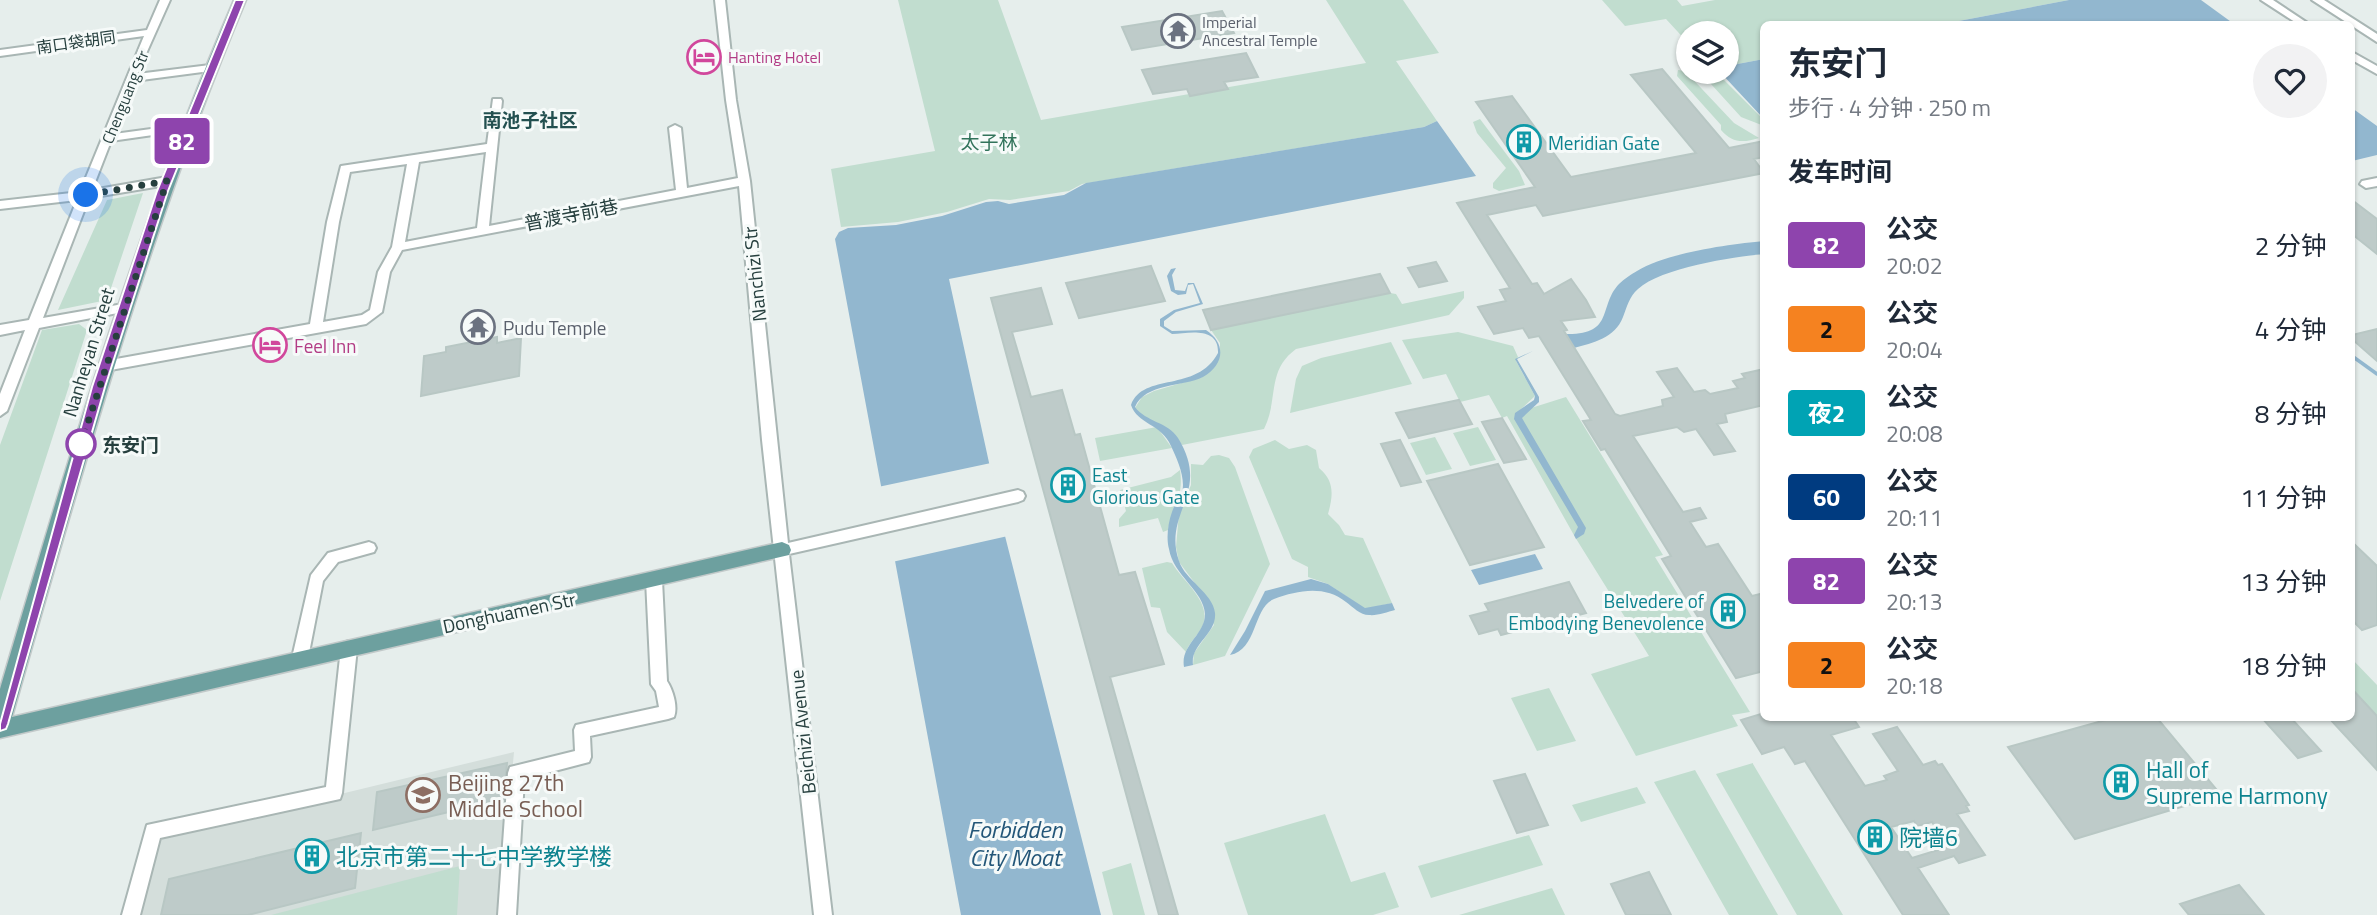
<!DOCTYPE html>
<html lang="zh">
<head>
<meta charset="utf-8">
<style>
  :root { --surface:#fff; --page:#f2f2f3; --text:#1f2937; --muted:#747a83 }
  body { margin:0; font-family:"Titillium Web","Noto Sans SC",sans-serif; background:var(--page); color:var(--text); height:100vh; display:flex; flex-direction:column; font-size:26px; white-space:nowrap }
  * { box-sizing:border-box; margin:0 }
  p { font-size:23px; color:var(--muted) }
  .icon { flex:none; width:38px; height:38px; fill:none; stroke:currentColor; stroke-width:2; stroke-linecap:round; stroke-linejoin:round }
  .map { position:relative; flex:1; overflow:hidden }
  .side { position:absolute; left:1760px; top:21px; width:595px; height:700px; display:flex; flex-direction:column; background:var(--surface); border-radius:10px; box-shadow:0 2px 5px #0004 }
  .side>* { flex:none }
  .badge { padding:0 14px; border-radius:5px; font-size:24px; line-height:46px }
  .controls { position:absolute; left:1676px; top:21px; display:grid; gap:14px }
  .controls a { display:grid; place-items:center; width:63px; height:63px; border-radius:50%; background:var(--surface); box-shadow:0 2px 5px #0004; font-size:35px }
  .you { position:absolute; width:35px; height:35px; margin:-18px; border:5px solid #fff; border-radius:50%; background:#1a73e8; box-shadow:0 0 0 10px #1a73e833 }
  .map>.badge { position:absolute; translate:-50% -50%; box-shadow:0 0 0 4px #fff }
  h2 { padding:0 28px; font-size:26px; line-height:63px }
  .round { display:grid; place-items:center; flex:none; width:74px; height:74px; border-radius:37px; background:var(--page) }
  .summary { display:flex; align-items:center; justify-content:space-between; height:119px; padding:0 28px }
  h1 { font-size:33px; font-weight:700; line-height:52px }
  ul { padding:0; list-style:none }
  li { display:flex; align-items:center; gap:21px; height:84px; padding:0 28px }
  li div { flex:1 }
  li b { display:block; font-size:26px }
  li em { font-style:normal }
  li .badge { min-width:77px; font-weight:700; text-align:center }
  .map>svg:first-child { display:block }
</style>
</head>
<body>
<div class="map">
<svg width="2377" height="915" viewBox="0 0 2377 915">
  <rect width="100%" height="100%" fill="#e6eeec"/>
  <path fill="#d4dedb" d="M514,752L499,915H140L159,838Z"/>
  <path fill="#c1ddcf" d="M898,0H998L1041,120L1366,63L1326,0H1403L1439,53L1396,61L1437,121L1424,127L1082,184L1069,191L1010,200L989,199L947,212L898,222L841,227L831,169L935,151Z
    M1602,0H1677L1682,6L1715,0H2069L1943,24H1764V59L1727,66V33H1689V44L1666,19L1625,26Z
    M1678,70L1685,71L1734,123L1759,138C1743,143 1732,143 1721,130V125L1677,76Z
    M1716,72L1764,120V126L1741,117L1701,73Z
    M1480,119L1519,171L1525,185L1499,191L1493,188V183L1506,168L1477,133L1473,122Z
    M143,193L107,300L58,310L107,200Z
    M1464,291V298L1449,315L1296,349C1266,371 1279,399 1264,429L1182,445C1168,422 1148,425 1135,408L1142,397L1154,391L1202,377L1220,356V343L1211,330L1390,293L1396,294L1402,304Z
    M79,324L87,330L0,601V445L42,330Z
    M1458,332L1513,346L1518,357L1516,361L1535,396L1518,412L1566,397L1663,555L1655,557L1750,712L1732,715L1738,726L1636,756L1591,674L1649,656L1575,537L1507,416L1502,418L1489,395L1460,402L1446,374L1423,379L1402,340Z
    M1391,342L1412,384L1290,413L1296,379L1302,366L1321,358Z
    M1157,427L1172,448L1100,461L1095,438Z
    M1478,427L1496,460L1470,466L1453,433Z
    M1435,437L1452,469L1426,475L1410,443Z
    M1275,440L1289,449L1307,445L1316,450L1319,468C1335,481 1333,496 1328,514L1339,525L1345,535L1363,538L1392,603L1365,609L1328,584L1308,577V567L1292,559L1249,457L1253,449Z
    M1219,455L1229,458L1235,467L1270,564L1225,656L1193,665L1194,653L1214,625L1194,582L1179,562L1176,547L1179,513L1191,485V464L1203,465L1211,456Z
    M1180,470C1184,497 1173,505 1168,530L1163,532L1158,518L1119,527V519L1126,511L1120,490L1171,477Z
    M1167,562L1172,563C1184,583 1215,604 1201,629C1196,637 1189,643 1186,652L1167,632L1160,608L1151,607L1142,568Z
    M2352,659L2377,685V716L2352,689Z
    M1549,688L1576,741L1537,751L1511,698Z
    M1753,763V764L1843,915H1797L1716,774Z
    M1695,770L1778,915H1729L1654,782Z
    M1637,787L1646,803L1581,822L1572,805Z
    M1325,814L1351,882L1385,872L1399,907L1373,915H1248L1224,843Z
    M1529,835L1543,865L1431,898L1418,866Z
    M1131,863L1145,915H1113L1102,872Z
    M460,866L457,915H271Z
    M1552,888L1565,915H1459Z"/>
  <path fill="#92b7cf" d="M2069,0H2201L2234,24H1943Z
    M1764,59V118H1763L1720,72H1727V66Z
    M2352,108L2377,126V187L2352,168Z
    M1437,121L1476,176L949,279L1005,536L1101,915H961L835,239L839,232L848,228L896,225L942,216L986,202L998,201L1009,204L1064,195L1086,183L1424,127Z
    M1764,241V254C1732,257 1661,268 1638,289C1629,297 1627,307 1623,317C1615,338 1593,343 1574,348L1566,334C1615,335 1598,306 1619,284C1624,279 1632,274 1637,271C1666,253 1730,244 1764,241Z
    M1176,268L1172,275L1175,290L1185,291L1188,283H1194L1203,304L1176,312L1164,321V326L1172,331L1206,330C1227,344 1224,365 1203,377C1183,387 1145,383 1135,407C1146,422 1168,422 1178,438C1212,493 1162,512 1179,561C1185,580 1213,593 1215,613C1217,634 1190,644 1193,665L1184,667C1180,645 1205,635 1205,614C1204,591 1173,575 1169,549C1166,538 1168,523 1172,512C1174,505 1180,500 1182,493C1186,478 1177,459 1171,446C1162,424 1137,424 1131,405C1143,372 1197,393 1218,353C1219,326 1189,333 1172,334L1160,326V319L1174,310L1200,303L1193,284L1188,285L1186,294L1178,295L1171,291L1167,276L1171,269Z
    M1533,351L1517,359L1539,397V402L1522,418L1586,528L1584,534L1576,539L1574,535L1578,527L1514,419L1515,413L1534,400L1535,396L1515,359Z
    M1535,554L1543,569L1479,585L1471,570Z
    M1311,579L1328,584L1365,608L1392,603L1395,610C1387,612 1377,616 1369,615C1360,615 1353,607 1346,602C1325,585 1298,590 1274,599C1253,607 1258,649 1230,655L1245,631L1265,591Z"/>
  <path fill="#e6eeec" d="M2377,155V190L2352,173V161Z
    M991,463L1008,536L892,562L878,487Z"/>
  <g fill="none" stroke-linecap="round" stroke-linejoin="round">
    <path stroke="#92b7cf" stroke-width="3.5" d="M2352,356L2377,374"/>
  </g>
  <path fill="#becbc9" stroke="#b8c7c4" stroke-width="2" fill-rule="evenodd" d="M1222,11L1234,33L1132,50L1122,27Z
    M1246,53L1258,77L1224,82L1228,89L1190,96L1187,89L1153,94L1142,70Z
    M1662,69L1729,148L1764,141V157L1754,159L1764,173L1543,216L1536,205L1487,215L1532,284L1537,283L1544,294L1571,279L1586,300L1595,317L1561,321L1567,330L1564,331L1615,414L1620,416L1663,406L1662,400L1674,397L1657,372L1677,368L1694,392L1705,390L1710,394L1738,388L1733,381L1745,378L1742,374L1764,369V405L1725,414L1727,422L1717,424L1735,451L1714,455L1696,429L1684,432L1677,427L1633,436L1683,512L1700,508L1706,518L1690,522L1706,547L1718,544L1752,596L1764,593V671L1736,678L1662,559L1671,556L1605,449L1601,450L1583,421L1591,420L1539,336L1529,338L1523,328L1494,334L1478,307L1506,301L1500,290L1510,288L1457,203L1535,187L1476,102L1512,96L1571,177L1696,153L1631,75Z
    M2352,200L2377,219V254L2352,234Z
    M1436,262L1447,281L1419,287L1408,268Z
    M1151,266L1165,301L1079,318L1066,283Z
    M1380,274L1390,293L1211,330L1203,310Z
    M1041,288L1052,324L1012,332L1031,397L1062,390L1075,435L1080,434L1119,575L1135,572L1164,664L1110,677L1178,915H1159L991,298Z
    M2377,329V361L2352,339V335Z
    M497,337V343L521,338L519,376L421,396L424,356L446,352V347Z
    M1459,400L1472,424L1409,438L1396,413Z
    M1502,418L1526,459L1504,463L1482,422Z
    M1400,440L1421,482L1401,486L1381,444Z
    M1498,464L1544,547L1470,565L1427,481Z
    M2352,542L2377,566V625L2362,630L2352,620Z
    M1569,582L1586,613L1501,635L1498,629L1479,634L1470,616L1489,611L1485,604Z
    M2352,689L2377,716V770L2329,718H2352Z
    M1764,713V718H1853L1859,727L1831,735L1865,786L1887,780L1884,776L1898,771L1873,734L1897,727L1923,765L1935,761L1938,765L1942,764L1969,805L1966,806L1969,811L1957,814L1985,855L1959,863L1954,856L1918,868L1949,915H1903L1805,761L1795,764L1784,747L1762,754L1741,720ZM1914,821L1917,826L1932,822L1948,847L1912,858L1891,827Z
    M2113,718H2157L2221,795L2075,839L2008,747Z
    M2262,718H2291L2321,751L2298,758Z
    M507,763L504,799L373,830L377,792Z
    M1525,774L1548,825L1517,833L1494,781Z
    M361,833L355,888L248,915H161L169,879Z
    M1649,872L1671,915H1626L1611,884Z
    M2239,885L2264,915H2189L2180,904Z"/>
  <g fill="none" stroke-linecap="round" stroke-linejoin="round">
    <g stroke="#a9b6b4" stroke-width="4">
      <path id="minor" d="M160,0H170L137,74L210,65L215,68L210,71L134,81L114,134L188,124L194,127L188,130L111,141L92,190L167,177L173,181L167,185L89,198L43,318L123,304L129,308L123,312L39,328L7,411L0,416V394L25,330L0,335V325L29,320L77,200L0,209V201L80,192L144,36L0,56V50L147,30Z
        M715,0H725L736,100L750,181L788,543L1018,490L1023,492L1025,496L1023,500L1018,502L789,554L832,915H814L762,440L739,186L402,250L390,272L382,312L366,324L105,371L98,366L105,361L310,324L327,222L341,166L487,144L493,99H501L502,101L489,226L676,190L669,128L675,125L681,128L687,188L738,178L726,100ZM486,152L477,228L405,242L419,162ZM407,164L392,247L378,272L370,310L362,315L323,322L339,222L350,172Z
        M2261,0H2273L2309,24H2298Z
        M2312,0H2324L2377,34V42Z
        M2352,52L2377,66V74L2352,60Z
        M2377,178V186L2366,188L2360,184L2362,181Z
        M369,542L374,544L376,548L374,552L338,562L323,581L308,658L306,663L300,665L294,663L292,658L311,575L328,553Z
        M654,574L659,576L662,580L667,681C673,690 678,707 674,717L668,719L590,736L591,757L589,762L524,779L516,915H498L508,773L510,767L575,751L574,730L576,725L659,707L656,691L651,684L646,580L649,576Z
        M349,641L355,643L357,648L342,793L340,799L160,838L140,915H122L147,825L326,787L341,648L343,643Z"/>
    </g>
    <g stroke="#c2c9c9" stroke-width="3">
      <path id="major" d="M234,0H246C148,233 81,474 12,717L782,542L789,545L791,550L789,555L0,738V689C69,456 137,224 234,0Z"/>
    </g>
    <use href="#minor" fill="#fff" fill-rule="evenodd"/>
    <use href="#major" fill="#6da09f" fill-rule="evenodd"/>
  </g>
  <path fill="#8e44ad" stroke="#fff" stroke-width="2" d="M235,0H245L168,191L105,387L8,724L6,729L0,731V724L92,387L157,191Z"/>
  <g fill="none" stroke-linecap="round" stroke-linejoin="round">
    <path stroke="#263f3e" stroke-width="7" stroke-dasharray="0 12.6" d="M81,444L79,450L167,181L86,195"/>
  </g>
  <defs>
    <g id="temple-ring" transform="scale(1.75)"><circle r="9.5" fill="#f6faf9" stroke="#6b7280" stroke-width="1.5"/><path d="M0-6L5-2H3V0L6.5 2.5H4V6H1.5V3h-3V6H-4V2.5H-6.5L-3 0V-2H-5Z" fill="#6b7280"/></g>
    <g id="hotel-ring" transform="scale(1.75)"><circle r="9.5" fill="#f6faf9" stroke="#d1479c" stroke-width="1.5"/><path d="M-6-4.5h1.5V1H6V5H4.5V3h-9V5H-6ZM-4 0a1.8 1.8 0 1 1 3.6 0ZM.5 0V-2.5h3Q6-2.5 6 0Z" fill="#d1479c"/></g>
    <g id="building-ring" transform="scale(1.75)"><circle r="9.5" fill="#f6faf9" stroke="#0f9aa8" stroke-width="1.5"/><path d="M-4-6H4V6H1V3H-1V6H-4ZM-2.5-4.3h1.7v1.8h-1.7ZM.8-4.3h1.7v1.8H.8ZM-2.5-1h1.7V.8h-1.7ZM.8-1h1.7V.8H.8Z" fill="#0f9aa8"/></g>
    <g id="school-ring" transform="scale(1.75)"><circle r="9.5" fill="#f6faf9" stroke="#8d6e63" stroke-width="1.5"/><path d="M0-5L7-2L0 1L-7-2ZM-4 1L0 2.5L4 1V4Q0 6-4 4Z" fill="#8d6e63"/></g>
  </defs>
  <g fill-rule="evenodd">
    <use href="#temple-ring" x="1178" y="31"/>
    <use href="#hotel-ring" x="704" y="57"/>
    <use href="#building-ring" x="1524" y="142"/>
    <use href="#temple-ring" x="478" y="327"/>
    <use href="#hotel-ring" x="270" y="345"/>
    <use href="#building-ring" x="1068" y="485"/>
    <use href="#building-ring" x="1728" y="611"/>
    <use href="#building-ring" x="2121" y="782"/>
    <use href="#school-ring" x="423" y="795"/>
    <use href="#building-ring" x="1875" y="837"/>
    <use href="#building-ring" x="312" y="856"/>
  </g>
  <circle fill="#fff" stroke="#8e44ad" stroke-width="3.5" cx="81" cy="444" r="14"/>
  <g text-anchor="middle" dominant-baseline="central" stroke-width="6" stroke-linejoin="round" paint-order="stroke">
    <g font-size="16" fill="#5b616d" stroke="#f6faf9" text-anchor="start">
      <text x="1202" y="22">Imperial<tspan x="1202" dy="18">Ancestral Temple</tspan></text>
    </g>
    <g font-size="16" fill="#263f3e" stroke="#f6faf9">
      <text transform="translate(76 42) rotate(-8)">南口袋胡同</text>
      <text transform="translate(125 97) rotate(-68)">Chenguang Str</text>
    </g>
    <g font-size="16" fill="#b23c85" stroke="#f6faf9" text-anchor="start">
      <text x="728" y="57">Hanting Hotel</text>
    </g>
    <g font-size="19" font-weight="bold" fill="#235050" stroke="#f6faf9">
      <text x="530" y="119">南池子社区</text>
    </g>
    <g font-size="19" fill="#32735b" stroke="#f6faf9">
      <text x="989" y="141">太子林</text>
    </g>
    <g font-size="19" fill="#0d838f" stroke="#f6faf9" text-anchor="start">
      <text x="1548" y="142">Meridian Gate</text>
      <text x="1092" y="474">East<tspan x="1092" dy="22">Glorious Gate</tspan></text>
      <text x="1704" y="600" text-anchor="end">Belvedere of<tspan x="1704" dy="22">Embodying Benevolence</tspan></text>
    </g>
    <g font-size="19" fill="#263f3e" stroke="#f6faf9">
      <text transform="translate(571 214) rotate(-11)">普渡寺前巷</text>
      <text transform="translate(754 274) rotate(-96)">Nanchizi Str</text>
      <text transform="translate(88 352) rotate(-73)">Nanheyan Street</text>
      <text transform="translate(509 612) rotate(-12)">Donghuamen Str</text>
      <text transform="translate(802 732) rotate(-96)">Beichizi Avenue</text>
    </g>
    <g font-size="19" fill="#5b616d" stroke="#f6faf9" text-anchor="start">
      <text x="503" y="327">Pudu Temple</text>
    </g>
    <g font-size="19" fill="#b23c85" stroke="#f6faf9" text-anchor="start">
      <text x="294" y="345">Feel Inn</text>
    </g>
    <g font-size="19" font-weight="bold" fill="#263f3e" stroke="#f6faf9" text-anchor="start">
      <text x="102" y="444">东安门</text>
    </g>
    <g font-size="23" fill="#0d838f" stroke="#f6faf9" text-anchor="start">
      <text x="2146" y="769">Hall of<tspan x="2146" dy="26">Supreme Harmony</tspan></text>
      <text x="1899" y="837">院墙6</text>
      <text x="336" y="856">北京市第二十七中学教学楼</text>
    </g>
    <g font-size="23" fill="#785e54" stroke="#f6faf9" text-anchor="start">
      <text x="448" y="782">Beijing 27th<tspan x="448" dy="26">Middle School</tspan></text>
    </g>
    <g font-size="24" font-style="italic" fill="#235678" stroke="#f6faf9">
      <text x="1015" y="829">Forbidden<tspan x="1015" dy="28">City Moat</tspan></text>
    </g>
  </g>
</svg>
<div class="controls">
<a><svg class="icon" aria-label="layers" viewBox="0 0 24 24"><path d="M12 4l9 5-9 5-9-5zM3 14l9 5 9-5"/></svg></a>
</div>
<div class="you" style="left:86px;top:195px"></div>
<b class="badge" style="left:182px;top:141px;background:#8e44ad;color:#fff">82</b>
<section class="side">
<div class="summary"><div><h1>东安门</h1><p>步行 · 4 分钟 · 250 m</p></div><a class="round"><svg class="icon" aria-label="heart" viewBox="0 0 24 24"><path d="M12 20l-8-8c-3-5 5-10 8-4 3-6 11-1 8 4z"/></svg></a></div>
<h2>发车时间</h2>
<ul>
<li><span class="badge" style="background:#8e44ad;color:#fff">82</span><div><b>公交</b><p>20:02</p></div><em>2 分钟</em></li>
<li><span class="badge" style="background:#f58220;color:#111">2</span><div><b>公交</b><p>20:04</p></div><em>4 分钟</em></li>
<li><span class="badge" style="background:#00a3b4;color:#fff">夜2</span><div><b>公交</b><p>20:08</p></div><em>8 分钟</em></li>
<li><span class="badge" style="background:#003b80;color:#fff">60</span><div><b>公交</b><p>20:11</p></div><em>11 分钟</em></li>
<li><span class="badge" style="background:#8e44ad;color:#fff">82</span><div><b>公交</b><p>20:13</p></div><em>13 分钟</em></li>
<li><span class="badge" style="background:#f58220;color:#111">2</span><div><b>公交</b><p>20:18</p></div><em>18 分钟</em></li>
</ul>
</section>
</div>
</body>
</html>
